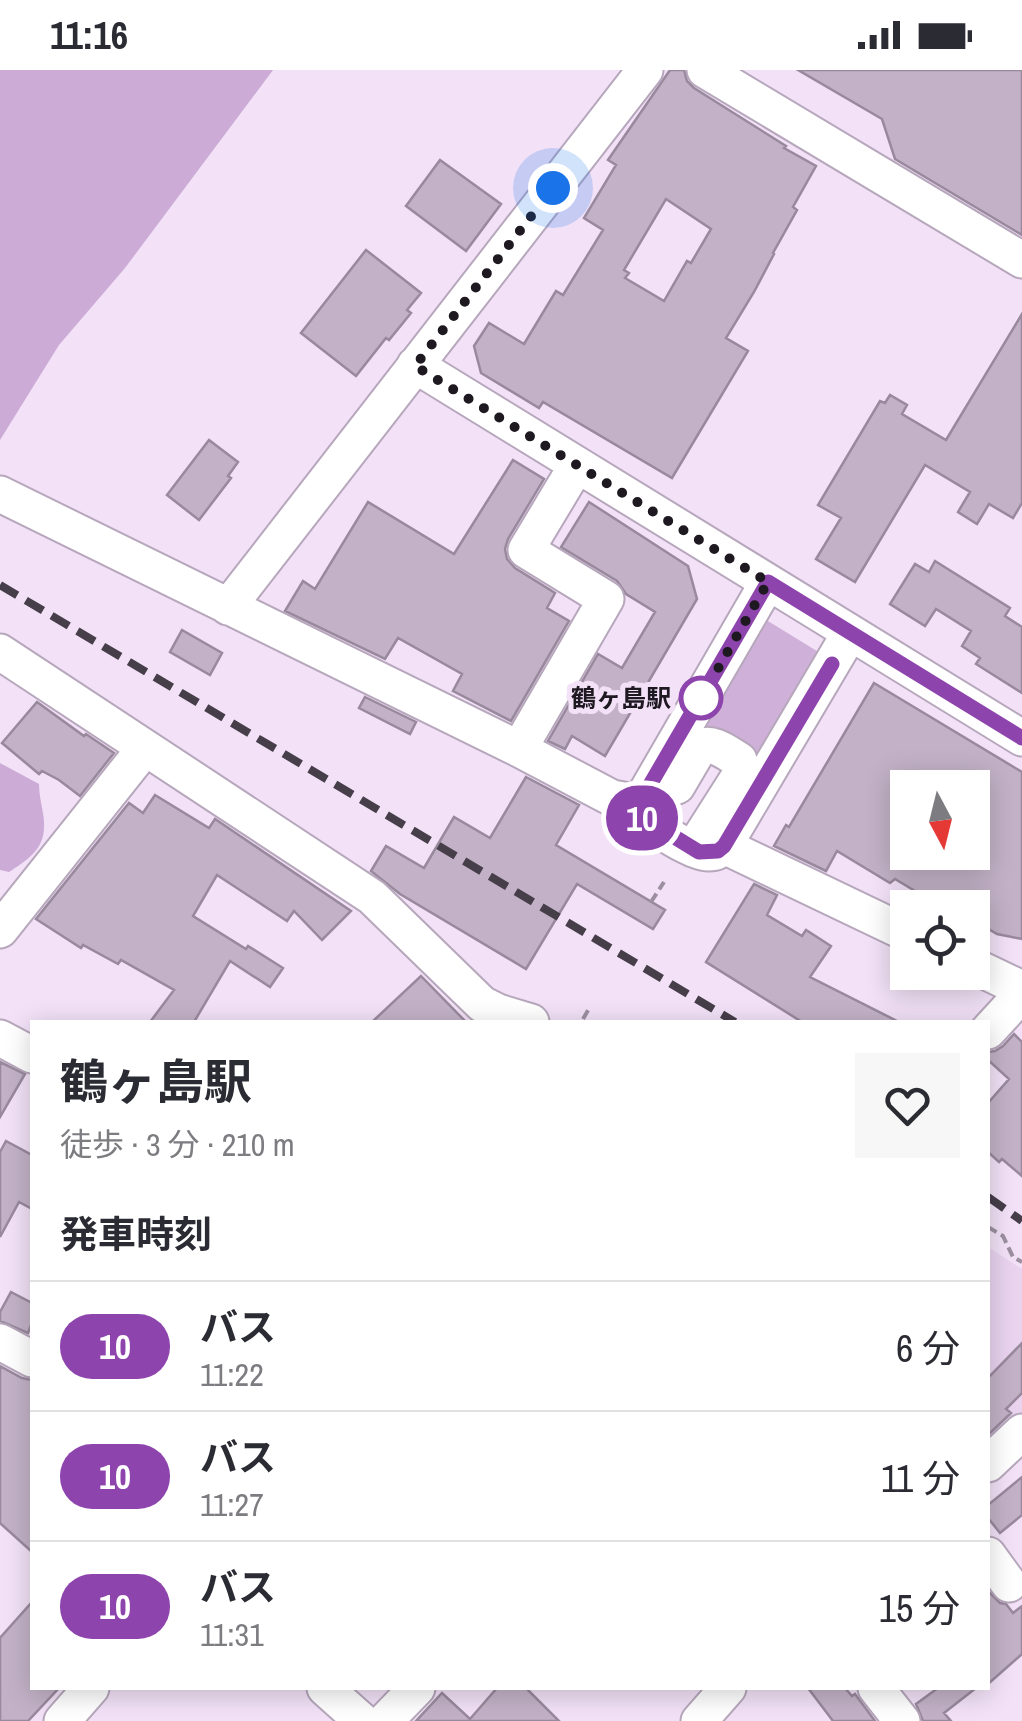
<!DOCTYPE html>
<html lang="ja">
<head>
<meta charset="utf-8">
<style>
  :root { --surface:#fff; --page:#f7f7f7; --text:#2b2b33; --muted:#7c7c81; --line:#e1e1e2 }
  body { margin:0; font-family:"Archivo Narrow","Noto Sans JP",sans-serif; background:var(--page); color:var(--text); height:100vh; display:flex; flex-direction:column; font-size:38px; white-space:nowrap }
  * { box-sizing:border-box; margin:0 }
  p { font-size:32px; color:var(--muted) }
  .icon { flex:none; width:55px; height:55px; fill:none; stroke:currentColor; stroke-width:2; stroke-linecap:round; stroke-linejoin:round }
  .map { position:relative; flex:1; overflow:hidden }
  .drawer { position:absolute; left:30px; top:950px; width:960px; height:670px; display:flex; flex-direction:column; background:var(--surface); border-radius:0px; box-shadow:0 5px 25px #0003 }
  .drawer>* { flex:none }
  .badge { padding:0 20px; border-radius:32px; font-size:35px; line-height:65px }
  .needle { width:65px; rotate:173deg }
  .controls { position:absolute; left:890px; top:700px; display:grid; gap:20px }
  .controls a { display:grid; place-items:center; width:100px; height:100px; border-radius:0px; background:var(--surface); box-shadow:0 5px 25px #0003; font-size:50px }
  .you { position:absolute; width:50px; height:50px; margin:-25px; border:8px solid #fff; border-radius:50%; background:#1a73e8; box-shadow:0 0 0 15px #1a73e833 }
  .map>.badge { position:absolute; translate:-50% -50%; box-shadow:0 0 0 5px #fff }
  h2 { padding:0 30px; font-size:38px; line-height:90px }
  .round { display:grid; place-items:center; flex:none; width:105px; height:105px; border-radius:0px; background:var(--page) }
  .overview { display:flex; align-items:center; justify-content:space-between; height:170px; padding:0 30px }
  h1 { font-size:48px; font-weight:700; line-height:75px }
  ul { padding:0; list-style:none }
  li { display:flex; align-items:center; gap:30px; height:130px; padding:0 30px; border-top:2px solid var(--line) }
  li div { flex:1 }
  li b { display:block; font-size:38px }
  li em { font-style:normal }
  li .badge { min-width:110px; font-weight:700; text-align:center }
  .status { display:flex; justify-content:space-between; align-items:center; height:70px; padding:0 50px; background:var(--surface); direction:ltr }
  .status svg { height:28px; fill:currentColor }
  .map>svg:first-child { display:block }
</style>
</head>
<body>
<div class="status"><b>11:16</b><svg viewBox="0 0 49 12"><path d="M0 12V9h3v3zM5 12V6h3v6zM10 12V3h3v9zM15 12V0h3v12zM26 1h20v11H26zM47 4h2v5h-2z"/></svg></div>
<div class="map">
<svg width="1022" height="1651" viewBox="0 0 1022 1651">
  <rect width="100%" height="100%" fill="#f2e1f7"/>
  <path fill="#e9d3ef" d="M988,1177L1022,1199V1347L988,1382Z"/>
  <path fill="#cfb0d8" d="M763,548L825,586L753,704L693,670Z"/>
  <path fill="#ccabd6" d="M0,0H273L125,198L59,275L0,370Z
    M0,693L39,714C39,730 45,745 44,757C44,780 26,791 9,802L0,800Z"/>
  <path fill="#c3b2c7" stroke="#99899d" stroke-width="2.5" fill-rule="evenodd" d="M670,0H684L687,11L694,18L786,76L784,78L816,96L793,137L797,140L773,183L774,184L754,222L726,268L748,281L672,408L543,332L539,338L481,303L474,276L489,253L524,274L556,221L563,225L603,160L584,148L616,95L608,90ZM666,129L711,159L691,193L687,191L664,231L625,208L629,203L624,200Z
    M798,0H1022V165L895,89L882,49Z
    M440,90L501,134L466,181L406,136Z
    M366,180L421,223L407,240L411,243L389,270L386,268L356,306L301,263Z
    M1022,244V433L1013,448L989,434L977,454L958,442L970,422L925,395L855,512L816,489L841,448L818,435L880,331L885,333L890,325L907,335L902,344L946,370Z
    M209,370L238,392L228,406L231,408L199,450L167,425Z
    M513,390L544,409L508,469L505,479L507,489L515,498L555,523L547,538L569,551L511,651L453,621L462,604L398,568L385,589L285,541L303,511L315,519L368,432L454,484Z
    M589,432L688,496L697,529L605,686L572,666L565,679L548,671L598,584L622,598L655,542L626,524L617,511L561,477Z
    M935,491L1010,538L1005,546L1022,557V623L976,594L980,588L962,576L971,561L936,539L925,556L890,534L915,494L929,502Z
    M182,560L222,583L210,605L170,582Z
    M874,613L1022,702V869L997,864L972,849V838H953L934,826L930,830L895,809L890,813L837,781L826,801L774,776L786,755L789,757ZM908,718H972V782H908Z
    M365,627L416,652L410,664L359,638Z
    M37,632L84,666L86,664L114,683L80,726L59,710L42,701L39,704L2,673Z
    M526,707L579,735L556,775L665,840L653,859L577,814L526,899L400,824L371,801L386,776L424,798L454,747L490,768Z
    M155,725L209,758L215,749L351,841L322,870L294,841L287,851L217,805L193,846L246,879L248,876L283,898L270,917L230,891L194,952H150L174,920L121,890L118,894L83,875L81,878L36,849L129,733L143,743Z
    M754,814L777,825L767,845L802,866L806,860L831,876L810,907L899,952H802L706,892Z
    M421,906L466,952H372Z
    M1014,964L1022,972V1106L1002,1089L999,1092L988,1082V1033L1009,1009L988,990V982L995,981L1003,976Z
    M0,992L25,1004L0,1047Z
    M6,1071L32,1085V1139L19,1132L0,1167V1082Z
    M11,1222L32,1233V1253L28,1263L0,1251V1242Z
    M1022,1273V1323L1006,1339L1011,1343L988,1365V1308Z
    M0,1296L22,1308L32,1310V1482L0,1453Z
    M1022,1407V1445L1000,1463L988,1448V1435Z
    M988,1521L1000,1533L1006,1534L1013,1543L1022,1536V1584L988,1614Z
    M32,1532V1618H59L28,1651H0V1568Z
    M497,1618H526L559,1651H416L442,1623L470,1649Z
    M808,1618H845L852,1626L855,1624L875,1651H833Z
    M938,1618H976L944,1643L951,1651H923L916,1634Z"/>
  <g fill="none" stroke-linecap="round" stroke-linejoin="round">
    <g stroke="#b7a7bc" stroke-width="39">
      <path id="minor" d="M705,0L1022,190
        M415,295L1022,668
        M0,424L519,679L612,728L640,733
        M768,512L640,733L642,747C653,757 694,784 709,783C717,783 718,781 724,776L850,563
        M228,537L645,0
        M0,582L372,827L482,934L498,942L531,952
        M519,679L606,529L526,480L577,395
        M677,716L700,677C713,671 727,683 739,690L742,702L693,779
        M724,776L908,864
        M0,860L145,678
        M972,895L1022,919
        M988,961L1022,924
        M0,968L32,985
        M0,1272L32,1289
        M988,1394L1022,1362
        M988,1485L1009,1514
        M325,1618L362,1651
        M876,1618L902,1651
        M62,1651L91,1618
        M385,1651L417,1618
        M699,1651L728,1618"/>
    </g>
    <path stroke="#9c90a0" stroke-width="4" stroke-dasharray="10 5" stroke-linecap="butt" d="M651,832L664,812
      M583,949L590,937
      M988,1157L1003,1166L1013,1187L1022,1192"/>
    <use href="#minor" stroke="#fff" stroke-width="35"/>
    <path stroke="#463e49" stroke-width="8" stroke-dasharray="20 10" stroke-linecap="butt" d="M0,515L735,952
      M988,1127L1022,1151"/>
  </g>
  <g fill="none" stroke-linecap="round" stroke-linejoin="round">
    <g stroke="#fff" stroke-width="22">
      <path id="line" d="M832,594L724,776L718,781L699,782L642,747L640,732L768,512L1022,668"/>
    </g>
    <use href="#line" stroke="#8e44ad" stroke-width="15"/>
    <path stroke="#1e1820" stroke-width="10" stroke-dasharray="0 18" d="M553,118L415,296L768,512L701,628"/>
  </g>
  <circle fill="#fff" stroke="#8e44ad" stroke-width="5" cx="701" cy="628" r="20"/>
  <g text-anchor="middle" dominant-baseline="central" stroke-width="10" stroke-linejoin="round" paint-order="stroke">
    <g font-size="25" font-weight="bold" fill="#1e1820" stroke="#f2e1f7" text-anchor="end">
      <text x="671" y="628">鶴ヶ島駅</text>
    </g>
  </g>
</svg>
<div class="controls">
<a><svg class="needle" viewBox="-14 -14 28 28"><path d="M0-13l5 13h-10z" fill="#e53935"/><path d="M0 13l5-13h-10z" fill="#7c7c81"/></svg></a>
<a><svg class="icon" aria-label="locate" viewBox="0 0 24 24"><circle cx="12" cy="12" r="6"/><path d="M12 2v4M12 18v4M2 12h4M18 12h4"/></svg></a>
</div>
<div class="you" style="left:553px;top:118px"></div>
<b class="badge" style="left:642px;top:748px;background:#8e44ad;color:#fff">10</b>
<section class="drawer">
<div class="overview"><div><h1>鶴ヶ島駅</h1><p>徒歩 · 3 分 · 210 m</p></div><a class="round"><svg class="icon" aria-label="heart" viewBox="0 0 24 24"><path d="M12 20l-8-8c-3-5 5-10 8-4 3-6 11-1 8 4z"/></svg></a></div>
<h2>発車時刻</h2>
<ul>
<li><span class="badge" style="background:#8e44ad;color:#fff">10</span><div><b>バス</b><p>11:22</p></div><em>6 分</em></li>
<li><span class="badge" style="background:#8e44ad;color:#fff">10</span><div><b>バス</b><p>11:27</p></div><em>11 分</em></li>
<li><span class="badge" style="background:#8e44ad;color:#fff">10</span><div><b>バス</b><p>11:31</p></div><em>15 分</em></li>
</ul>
</section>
</div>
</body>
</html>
